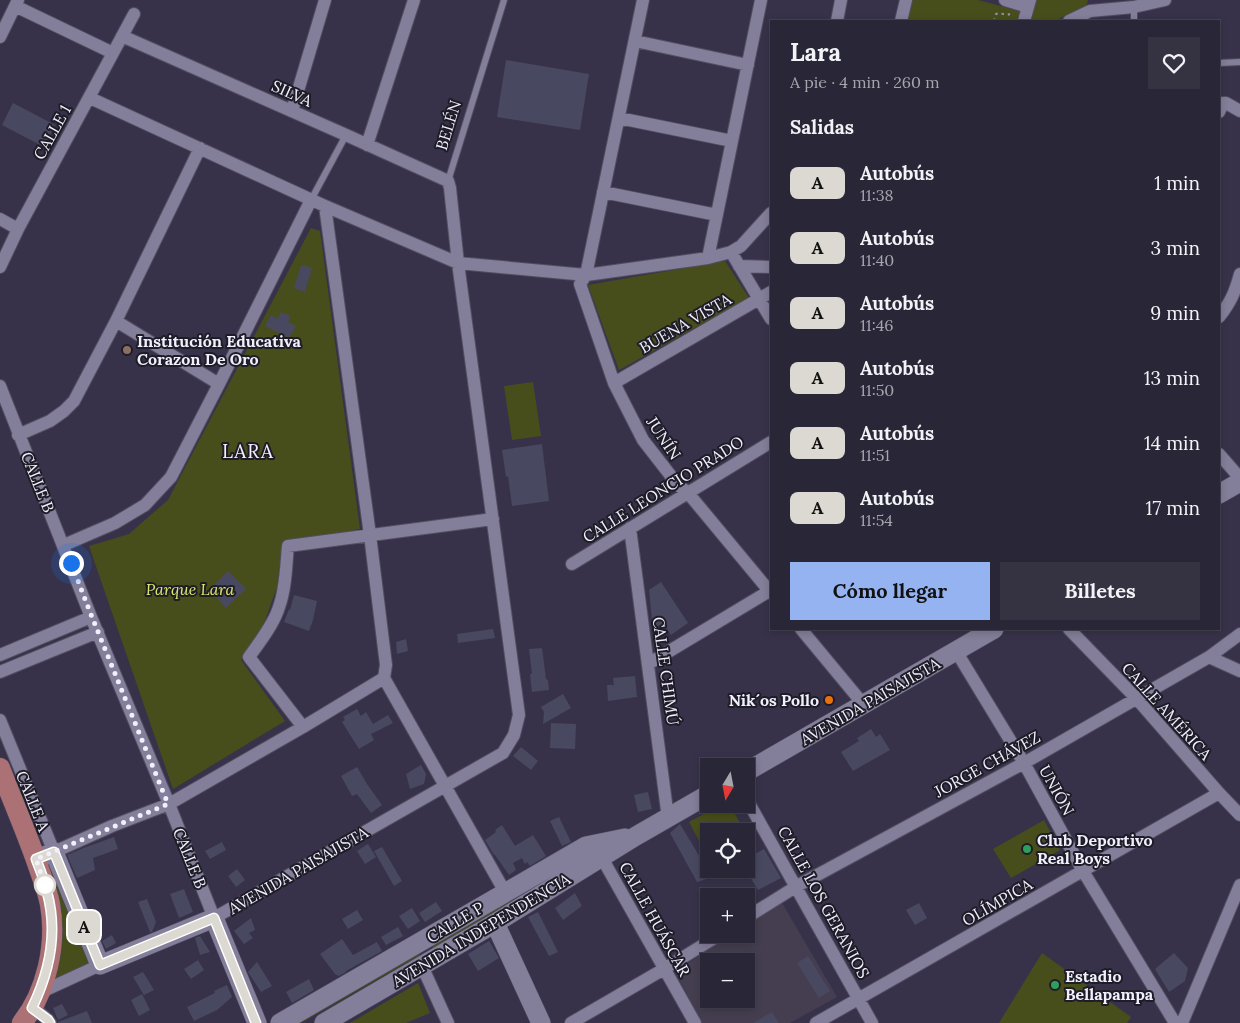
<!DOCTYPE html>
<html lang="es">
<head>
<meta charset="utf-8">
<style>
  :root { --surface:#292637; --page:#353242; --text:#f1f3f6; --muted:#a5a5ad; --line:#454352; --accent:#95b2f1 }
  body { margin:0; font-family:Lora,serif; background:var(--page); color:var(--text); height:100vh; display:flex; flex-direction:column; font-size:19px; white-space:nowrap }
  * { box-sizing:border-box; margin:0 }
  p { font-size:16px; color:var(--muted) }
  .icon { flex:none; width:28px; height:28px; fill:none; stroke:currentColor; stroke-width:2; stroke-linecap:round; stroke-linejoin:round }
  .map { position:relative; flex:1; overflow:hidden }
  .side { position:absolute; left:770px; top:20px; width:450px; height:610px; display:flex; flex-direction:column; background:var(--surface); border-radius:0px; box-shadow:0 2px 8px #0003,0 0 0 1px var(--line) }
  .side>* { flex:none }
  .badge { padding:0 10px; border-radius:8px; font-size:18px; line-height:32px }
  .needle { width:32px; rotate:190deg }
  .fabs { position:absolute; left:700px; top:758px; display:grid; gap:10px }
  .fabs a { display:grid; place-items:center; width:55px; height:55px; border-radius:0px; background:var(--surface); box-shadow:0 2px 8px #0003,0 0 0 1px var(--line); font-size:25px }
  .you { position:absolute; width:25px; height:25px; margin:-12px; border:4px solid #fff; border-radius:50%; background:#1a73e8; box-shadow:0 0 0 8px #1a73e833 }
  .map>.badge { position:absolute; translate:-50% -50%; box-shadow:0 0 0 2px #fff }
  h2 { padding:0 20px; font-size:19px; line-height:45px }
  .round { display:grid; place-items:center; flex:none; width:52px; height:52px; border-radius:0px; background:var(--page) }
  .head { display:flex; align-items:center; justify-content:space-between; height:85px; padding:0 20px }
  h1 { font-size:24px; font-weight:700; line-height:38px }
  .primary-button { display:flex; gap:10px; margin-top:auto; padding:10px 20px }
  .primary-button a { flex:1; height:58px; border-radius:0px; background:var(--accent); color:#111; font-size:20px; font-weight:700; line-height:58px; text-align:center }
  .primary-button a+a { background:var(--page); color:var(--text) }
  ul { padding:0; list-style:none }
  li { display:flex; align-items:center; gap:15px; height:65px; padding:0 20px }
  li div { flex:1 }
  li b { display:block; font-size:19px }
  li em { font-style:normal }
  li .badge { min-width:55px; font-weight:700; text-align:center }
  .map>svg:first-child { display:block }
</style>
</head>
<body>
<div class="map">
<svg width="1240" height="1023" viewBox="0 0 1240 1023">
  <rect width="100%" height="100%" fill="#373249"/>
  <path fill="#443e50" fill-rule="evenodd" d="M781,901L837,997L790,1023H702L675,972L732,934H746V924ZM709,961H746V999H709Z"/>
  <path fill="#484e1b" d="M912,0H978L1023,12L1021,21H908Z
    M1034,0H1088L1086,6L1054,21H1031L1029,19Z
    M311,228L320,231L360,529L282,544L277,587L263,626L241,660L285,721L173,789L89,546L129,534L168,500Z
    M725,261L749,298L619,370L588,285Z
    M533,382L541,436L512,440L504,386Z
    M723,804H730L744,831H709V859L689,822Z
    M1044,820L1060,850L1011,878L993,849Z
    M579,857L582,861L433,948L431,943Z
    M52,863L93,962L51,983L44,866Z
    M418,951L420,955L301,1023H294Z
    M1042,953L1131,1017L1127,1023H999Z
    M418,983L430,1013L406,1023H350Z"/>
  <path fill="#484860" d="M506,60L589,74L580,130L497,117Z
    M13,103L55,125L44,147L2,125Z
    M301,265L312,268L305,292L294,288Z
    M281,312L290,316L288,322L296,326L289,338L265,326L271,315L278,319Z
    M542,444L549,501L512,506L508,476L506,477L502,450Z
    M228,571L246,589L226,608L209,590Z
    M661,582L688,623L671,635L663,623L653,630L649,590Z
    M294,595L317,601L313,620L309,631L284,622L289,609L290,610Z
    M493,629L495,638L458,643L457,634Z
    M406,639L408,651L397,654L396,642Z
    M542,648L546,679L548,680L549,690L532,692L530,674H532L529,649Z
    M635,676L637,697L608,701L607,685H614L613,678Z
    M563,694L571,708L543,724L544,712L541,707Z
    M357,709L361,716L366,712L373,724L388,715L393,723L371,734L374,740L359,749L342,722L345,720L343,717Z
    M551,723L576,724L575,749L550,748Z
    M871,729L876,737L880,734L890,750L853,771L841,752L859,741L857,738Z
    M521,747L538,761L531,770L513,756Z
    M421,765L426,774L424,784L410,789L406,774Z
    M357,767L367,784L382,805L371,813L357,794L352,796L341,776Z
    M648,792L652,809L638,812L634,795Z
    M559,817L571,842L562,846L550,821Z
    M680,824L712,877L697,882L670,833Z
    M502,825L515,846L533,835L546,856L530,866L527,862L525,864L522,858L513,863L516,870L509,875L495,855H494L485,840L496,832L495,830Z
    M114,837L118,849L93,858L95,870L77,878L67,855L86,847Z
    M222,842L226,850L210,859L205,851Z
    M368,844L376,857L365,864L357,851Z
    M382,847L402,881L394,886L374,851Z
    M764,849L781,878L758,890L746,870V859Z
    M237,869L245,880L236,887L228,876Z
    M184,889L193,912L179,918L170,894Z
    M575,893L582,906L563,920L555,908Z
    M147,899L156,922L152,932H150L138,902Z
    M436,902L442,911L425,922L419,913Z
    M919,903L927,918L915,925L906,910Z
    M412,908L420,921L408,929L399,916Z
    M357,910L363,920L348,929L342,919Z
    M538,912L558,952L549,956L528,917Z
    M251,918L255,930L249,933L253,938L244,944L234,931Z
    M398,927L403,936L386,945L381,937Z
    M112,935L116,943L106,949L102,941Z
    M200,936L210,952L200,955L195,938Z
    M342,939L353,955L377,942L382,951L346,971V972L339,976L335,974L320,954Z
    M489,941L499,958L478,971L468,954Z
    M1174,953L1188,968L1185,981L1169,992L1155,969Z
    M808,956L830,991L819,998L797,963Z
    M198,960L204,970L191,979L184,969Z
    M257,962L272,986L261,992L248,972Z
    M143,972L154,990L144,995L133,977Z
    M309,979L314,990L292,1003L286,992Z
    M227,985L232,997L217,1010L194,1021L187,1007L215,993L214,991Z
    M142,994L150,1010L139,1016L131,1000Z
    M62,1004L68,1015L58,1020L53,1008Z
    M87,1011L92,1023H58V1022Z
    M772,1012L779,1023H753Z"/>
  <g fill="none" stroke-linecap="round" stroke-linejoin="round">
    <g stroke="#524d61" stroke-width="8">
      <path id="lane" d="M1134,7V21
        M1219,63L1240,62
        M448,181L504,0
        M311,200L346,135"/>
    </g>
    <g stroke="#524d61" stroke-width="14">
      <path id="street" d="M643,0L586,275L580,284L614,383L643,440L678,485L688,493L771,593
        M1005,0L1028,7
        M15,6L113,53
        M837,21L841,0
        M901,21L906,0
        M1024,21L1030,0
        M1069,21L1090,11L1134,7L1165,0
        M0,37L18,0
        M635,41L748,65
        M90,98L325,206L458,263L586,275L708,258L731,252L741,246L771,213
        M292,111L325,0
        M1219,112L1223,103H1226L1240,111
        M619,118L732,141
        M367,145L414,0
        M603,192L717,215
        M0,219L18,229
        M731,252L771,319
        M708,258L761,0
        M739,266L771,267
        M0,267L18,229L113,53L134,14
        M1219,317C1231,302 1235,292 1240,274
        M116,321L219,384
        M614,383L771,292
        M0,386L91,617L169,804L214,918L503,753L514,735L519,715L458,263L450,188L448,181L346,135L122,36
        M18,435L50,421L64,411L74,401L116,321L200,148
        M1219,454L1240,478
        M630,528L668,818
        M64,545L115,523L145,505L171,477L219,384L311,200
        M572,564L771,442
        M801,629L864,705
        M1069,629L1136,698L1219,793L1240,815
        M956,651L1024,763L1083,871L1175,1023
        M0,655L91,617
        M1209,657L1240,671
        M648,664L771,590
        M0,672L98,632
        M384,678L505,892
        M0,720L54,852L112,826L169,804L303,727L384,678L386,665L370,535L325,206
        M303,727L249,657C259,643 274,624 279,607C286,588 286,566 288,546L493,519
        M746,798L872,1023
        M602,858L695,1023
        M746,918L797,886L1024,763L1209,657L1240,634
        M422,966L448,1023
        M39,993L100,965
        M32,1007L48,1020L50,1023
        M571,1023L664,969L721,934
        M816,1023L1219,793
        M1182,1023L1240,885"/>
    </g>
    <g stroke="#524d61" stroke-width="20">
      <path id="secondary" d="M1219,494L1240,482
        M746,772L994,629
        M36,859L54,852L100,965L214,918L257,1023
        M495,923L541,1023
        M280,1023L586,846L625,838
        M324,1023L495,923L636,836L709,794"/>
    </g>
    <g stroke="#524d61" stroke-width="21">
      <path id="primary" d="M0,768C12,799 25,829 36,860C41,875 47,889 50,904C57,944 47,991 22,1023"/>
    </g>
    <path stroke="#9693a6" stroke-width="2" stroke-dasharray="2.5 4" stroke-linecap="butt" d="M994,21L996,14L999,13L1007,15L1010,14"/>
    <use href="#lane" stroke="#837e99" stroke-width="6"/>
    <use href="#street" stroke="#837e99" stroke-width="12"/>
    <use href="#secondary" stroke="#837e99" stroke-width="19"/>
    <use href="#primary" stroke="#ab7174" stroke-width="20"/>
  </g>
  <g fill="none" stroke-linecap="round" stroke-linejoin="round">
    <g stroke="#fff" stroke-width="11">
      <path id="line" d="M50,1023L48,1020L32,1008C50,971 58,932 47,892C45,881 40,870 36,859L54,852L100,965L214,918L256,1023"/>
    </g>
    <use href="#line" stroke="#dbd9d1" stroke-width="8"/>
    <path stroke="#f2f0ff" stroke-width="5" stroke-dasharray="0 9" d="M45,885L47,891L36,859L168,804L92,617L71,563"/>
  </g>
  <circle fill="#8d6e63" stroke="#1e1c26" stroke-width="2" cx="127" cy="350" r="5"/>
  <circle fill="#e8710a" stroke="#1e1c26" stroke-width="2" cx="829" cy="700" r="5"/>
  <g fill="#2e9e5b" stroke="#1e1c26" stroke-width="2">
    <circle cx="1027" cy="849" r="5"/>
    <circle cx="1055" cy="985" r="5"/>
  </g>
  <circle fill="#fff" stroke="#dbd9d1" stroke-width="2.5" cx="45" cy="885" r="10"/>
  <g text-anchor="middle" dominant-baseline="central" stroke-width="4" stroke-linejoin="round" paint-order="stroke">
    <g font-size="16" fill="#f2f0ff" stroke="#1e1c26">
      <text transform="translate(292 93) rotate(24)">SILVA</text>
      <text transform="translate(448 125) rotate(-73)">BELÉN</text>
      <text transform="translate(52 132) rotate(-61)">CALLE 1</text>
      <text transform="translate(685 323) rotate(-30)">BUENA VISTA</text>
      <text transform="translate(664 438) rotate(56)">JUNÍN</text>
      <text transform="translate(38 482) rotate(68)">CALLE B</text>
      <text transform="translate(663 489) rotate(-32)">CALLE LEONCIO PRADO</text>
      <text transform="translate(666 671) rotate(82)">CALLE CHIMÚ</text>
      <text transform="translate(870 701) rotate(-30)">AVENIDA PAISAJISTA</text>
      <text transform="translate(1167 711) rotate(48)">CALLE AMÉRICA</text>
      <text transform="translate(987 764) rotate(-29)">JORGE CHÁVEZ</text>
      <text transform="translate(1057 790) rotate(61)">UNIÓN</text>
      <text transform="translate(33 801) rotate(68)">CALLE A</text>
      <text transform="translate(190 858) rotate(68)">CALLE B</text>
      <text transform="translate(298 870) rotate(-30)">AVENIDA PAISAJISTA</text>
      <text transform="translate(824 902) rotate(61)">CALLE LOS GERANIOS</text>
      <text transform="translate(997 902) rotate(-30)">OLÍMPICA</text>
      <text transform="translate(655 919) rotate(61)">CALLE HUÁSCAR</text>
      <text transform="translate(455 922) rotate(-31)">CALLE P</text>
      <text transform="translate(481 930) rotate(-31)">AVENIDA INDEPENDENCIA</text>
    </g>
    <g font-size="16" font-weight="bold" fill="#f2f0ff" stroke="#1e1c26" text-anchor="start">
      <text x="137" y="341">Institución Educativa<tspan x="137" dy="18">Corazon De Oro</tspan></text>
      <text x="819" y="700" text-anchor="end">Nik´os Pollo</text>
      <text x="1037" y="840">Club Deportivo<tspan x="1037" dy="18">Real Boys</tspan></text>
      <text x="1065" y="976">Estadio<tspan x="1065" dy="18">Bellapampa</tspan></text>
    </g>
    <g font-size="16" font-style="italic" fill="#dbe96e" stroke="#1e1c26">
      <text x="190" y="589">Parque Lara</text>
    </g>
    <g font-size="19" letter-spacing="1" fill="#f2f0ff" stroke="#1e1c26">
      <text x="248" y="451">LARA</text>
    </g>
  </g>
</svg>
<div class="fabs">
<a><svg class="needle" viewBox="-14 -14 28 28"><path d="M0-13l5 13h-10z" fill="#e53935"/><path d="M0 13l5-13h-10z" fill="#a5a5ad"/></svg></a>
<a><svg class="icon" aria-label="locate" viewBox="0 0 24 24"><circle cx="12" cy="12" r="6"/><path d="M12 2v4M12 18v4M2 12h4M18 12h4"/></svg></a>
<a>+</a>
<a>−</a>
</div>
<div class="you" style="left:71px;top:563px"></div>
<b class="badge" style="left:84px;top:927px;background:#dbd9d1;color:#111">A</b>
<section class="side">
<div class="head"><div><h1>Lara</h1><p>A pie · 4 min · 260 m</p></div><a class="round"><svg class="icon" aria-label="heart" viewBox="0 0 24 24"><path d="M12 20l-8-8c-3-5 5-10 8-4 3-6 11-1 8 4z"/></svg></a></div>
<h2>Salidas</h2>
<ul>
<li><span class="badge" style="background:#dbd9d1;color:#111">A</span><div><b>Autobús</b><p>11:38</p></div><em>1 min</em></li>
<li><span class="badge" style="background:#dbd9d1;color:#111">A</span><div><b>Autobús</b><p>11:40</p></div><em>3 min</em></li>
<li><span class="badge" style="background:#dbd9d1;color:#111">A</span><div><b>Autobús</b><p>11:46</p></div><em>9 min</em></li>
<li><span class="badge" style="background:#dbd9d1;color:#111">A</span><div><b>Autobús</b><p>11:50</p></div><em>13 min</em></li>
<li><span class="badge" style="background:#dbd9d1;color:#111">A</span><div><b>Autobús</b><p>11:51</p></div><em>14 min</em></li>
<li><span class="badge" style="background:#dbd9d1;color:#111">A</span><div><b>Autobús</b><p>11:54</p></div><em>17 min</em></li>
</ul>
<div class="primary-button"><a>Cómo llegar</a><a>Billetes</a></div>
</section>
</div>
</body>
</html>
